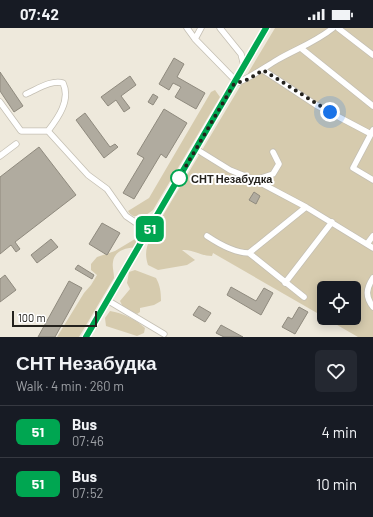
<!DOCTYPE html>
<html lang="en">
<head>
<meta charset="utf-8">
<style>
  :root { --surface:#171b24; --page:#242831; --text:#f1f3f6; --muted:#9ea1a6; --line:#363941 }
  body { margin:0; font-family:Barlow,sans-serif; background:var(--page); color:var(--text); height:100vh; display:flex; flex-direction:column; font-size:15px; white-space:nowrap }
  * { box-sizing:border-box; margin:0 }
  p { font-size:13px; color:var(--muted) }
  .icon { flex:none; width:22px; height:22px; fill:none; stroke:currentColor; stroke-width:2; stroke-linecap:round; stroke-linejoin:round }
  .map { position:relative; height:309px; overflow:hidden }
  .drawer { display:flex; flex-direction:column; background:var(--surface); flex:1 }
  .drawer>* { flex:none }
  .badge { padding:0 8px; border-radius:6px; font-size:14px; line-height:26px }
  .tools { position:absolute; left:317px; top:253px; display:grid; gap:8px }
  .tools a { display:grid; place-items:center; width:44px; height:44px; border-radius:6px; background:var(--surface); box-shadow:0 2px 10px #0003; font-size:20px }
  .scale { position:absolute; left:12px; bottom:10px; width:85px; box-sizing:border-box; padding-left:4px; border:2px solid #24221d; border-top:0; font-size:11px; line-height:14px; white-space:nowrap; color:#24221d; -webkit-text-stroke:3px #fff; paint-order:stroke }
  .you { position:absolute; width:20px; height:20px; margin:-10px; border:3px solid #fff; border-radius:50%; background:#1a73e8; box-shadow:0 0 0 6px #1a73e833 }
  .map>.badge { position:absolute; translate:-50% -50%; box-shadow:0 0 0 2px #fff }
  .round { display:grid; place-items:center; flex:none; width:42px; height:42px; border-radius:6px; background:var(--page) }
  .headline { display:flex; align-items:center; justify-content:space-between; height:68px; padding:0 16px }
  h1 { font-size:19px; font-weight:600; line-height:30px }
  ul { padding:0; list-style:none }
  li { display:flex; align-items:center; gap:12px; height:52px; padding:0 16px; border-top:1px solid var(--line) }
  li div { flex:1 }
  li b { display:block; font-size:15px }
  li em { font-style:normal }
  li .badge { min-width:44px; font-weight:700; text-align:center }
  .status { display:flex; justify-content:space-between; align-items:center; height:28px; padding:0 20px; background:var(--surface); direction:ltr }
  .status svg { height:11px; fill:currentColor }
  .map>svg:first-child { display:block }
</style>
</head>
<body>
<div class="status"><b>07:42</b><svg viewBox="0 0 49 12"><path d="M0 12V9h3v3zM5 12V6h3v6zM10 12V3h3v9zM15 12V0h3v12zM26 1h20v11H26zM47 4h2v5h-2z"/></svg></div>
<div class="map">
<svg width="373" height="309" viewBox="0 0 373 309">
  <rect width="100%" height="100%" fill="#eee9dc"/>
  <path fill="#d6cbae" d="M275,0H373V309H358L325,290H354V260H324V289L213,225L212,228C201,228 193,221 182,222L195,232L187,237L158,242L148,237C142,219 151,210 161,195L159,194Z
    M215,62L220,69L153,182C146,188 134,193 128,183L149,170L211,64Z
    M135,211L138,216L136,220C127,219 114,223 113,234C112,239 114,244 114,250L79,309H57L84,265L91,257L97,247L91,242V236L97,229L115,223Z
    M135,242L156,250C160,257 161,264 161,273L154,277L140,280V284L137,286L123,279L120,273L130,261L127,255L129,244Z
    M110,283C123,285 135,291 145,300L144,305L137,308L106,298L105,290Z"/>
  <path fill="#b0ab9f" stroke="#8f8a7e" d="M174,30L184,36L177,49L205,65L196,81L175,69L181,59L173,55L169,62L159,56Z
    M0,44L23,78L14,84L0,63Z
    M130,48L136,57L121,68L130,80L124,84L116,72L108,78L101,69Z
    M153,66L158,69L153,77L148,74Z
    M164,81L187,95L166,130L161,126L134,171L123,165L144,130L137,126Z
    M85,85L110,119L115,116L118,119L104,130L76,92Z
    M39,119L76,167L15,214L20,221L16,224L11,217L0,226V149Z
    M254,164L260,168L256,176L249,172Z
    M102,195L120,205L107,227L89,216Z
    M51,211L58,219L37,235L31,227Z
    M78,237L94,247L92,251L75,241Z
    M5,247L16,262L0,274V251Z
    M69,253L82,260L55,309H38Z
    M231,259L256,273L264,260L273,265L261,287L227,267Z
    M199,278L211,285L205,294L193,287Z
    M299,279L308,284L295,306L282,299L288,289L292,291Z
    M221,297L243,309H224L216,305Z"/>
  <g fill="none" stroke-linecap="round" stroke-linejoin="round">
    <g stroke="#c4bfb3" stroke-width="7">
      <path id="minor" d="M187,0L195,11L236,53
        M220,0L241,26L244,38
        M338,0L373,27
        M195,11L201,0
        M302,21L373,78
        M263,42L316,77L371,106
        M234,56C250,50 262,41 277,32C296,21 316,14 333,0
        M26,66C36,62 52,51 63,55C71,72 58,90 48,103
        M0,74L21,103H48L88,147L107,161L126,188L148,203
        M373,102L353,140L373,152
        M196,121L230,142L255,152L273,146L279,136L273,124
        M0,128L16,116
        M255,152L306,179
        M207,208C219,216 235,225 249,225L306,179L373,220
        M367,216L373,208
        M249,225L304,269
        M373,250C366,261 365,268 373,279
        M285,255L332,194
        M107,272L164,306
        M86,309L266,0"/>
    </g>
    <use href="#minor" stroke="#fff" stroke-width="5.5"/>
  </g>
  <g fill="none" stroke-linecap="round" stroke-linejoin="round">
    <g stroke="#fff" stroke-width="9">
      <path id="line" d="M86,309L266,0"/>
    </g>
    <use href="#line" stroke="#00a651" stroke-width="6"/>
    <path stroke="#24221d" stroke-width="4" stroke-dasharray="0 7.2" d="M179,150L234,56L249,51L263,42L330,84"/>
  </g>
  <circle fill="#fff" stroke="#00a651" stroke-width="2" cx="179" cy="150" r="8"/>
  <g text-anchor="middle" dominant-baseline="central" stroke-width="4" stroke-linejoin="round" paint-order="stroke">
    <g font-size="11" font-weight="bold" fill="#24221d" stroke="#fff" text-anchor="start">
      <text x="191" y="150">СНТ Незабудка</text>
    </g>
  </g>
</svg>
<div class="tools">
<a><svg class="icon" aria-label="locate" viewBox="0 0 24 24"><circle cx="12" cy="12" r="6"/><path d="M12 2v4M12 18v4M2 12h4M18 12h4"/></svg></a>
</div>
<div class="scale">100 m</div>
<div class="you" style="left:330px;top:84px"></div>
<b class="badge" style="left:150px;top:201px;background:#00a651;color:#fff">51</b>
</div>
<section class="drawer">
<div class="headline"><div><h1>СНТ Незабудка</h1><p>Walk · 4 min · 260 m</p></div><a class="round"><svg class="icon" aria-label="heart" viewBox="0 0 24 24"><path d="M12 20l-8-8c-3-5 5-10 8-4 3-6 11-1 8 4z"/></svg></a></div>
<ul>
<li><span class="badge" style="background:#00a651;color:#fff">51</span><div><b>Bus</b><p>07:46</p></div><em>4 min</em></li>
<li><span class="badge" style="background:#00a651;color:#fff">51</span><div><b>Bus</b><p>07:52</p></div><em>10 min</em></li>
</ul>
</section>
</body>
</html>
